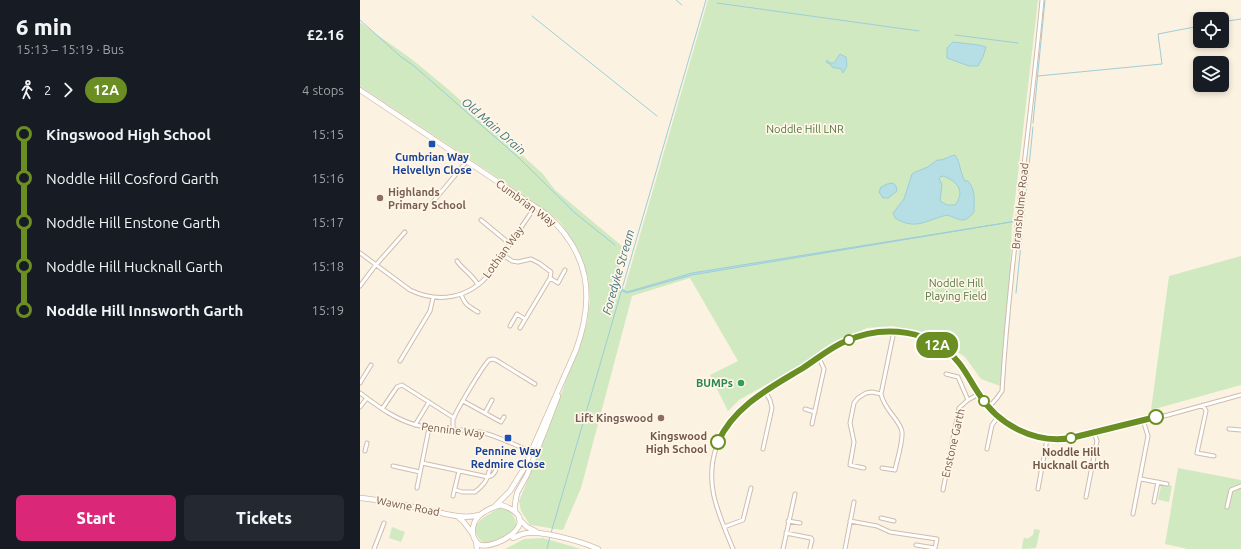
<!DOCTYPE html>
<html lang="en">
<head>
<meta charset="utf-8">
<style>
  :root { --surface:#171b24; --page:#242831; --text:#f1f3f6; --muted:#9ea1a6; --accent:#db2777 }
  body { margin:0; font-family:Ubuntu,sans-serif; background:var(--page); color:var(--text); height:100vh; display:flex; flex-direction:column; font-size:15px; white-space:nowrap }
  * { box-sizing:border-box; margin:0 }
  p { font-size:13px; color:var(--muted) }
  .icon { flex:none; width:22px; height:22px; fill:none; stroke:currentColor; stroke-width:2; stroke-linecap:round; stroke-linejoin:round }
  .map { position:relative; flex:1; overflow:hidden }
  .details { display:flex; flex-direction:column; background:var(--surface); width:360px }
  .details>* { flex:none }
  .badge { padding:0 8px; border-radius:13px; font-size:14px; line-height:26px }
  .fabs { position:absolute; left:833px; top:12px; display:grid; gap:8px }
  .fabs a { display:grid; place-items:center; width:36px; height:36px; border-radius:6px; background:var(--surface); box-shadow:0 2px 6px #0003; font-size:20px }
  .map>.badge { position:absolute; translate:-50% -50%; box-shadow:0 0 0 2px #fff }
  .legs { display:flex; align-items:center; gap:6px; height:44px; padding:0 16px; font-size:13px }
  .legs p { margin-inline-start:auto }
  .headline { display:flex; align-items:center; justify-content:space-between; height:68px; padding:0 16px }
  h1 { font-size:22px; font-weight:800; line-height:30px }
  .button { display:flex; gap:8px; margin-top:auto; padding:8px 16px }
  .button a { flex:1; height:46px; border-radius:6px; background:var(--accent); color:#fff; font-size:16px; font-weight:800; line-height:46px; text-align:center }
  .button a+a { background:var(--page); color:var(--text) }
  ul { padding:0 16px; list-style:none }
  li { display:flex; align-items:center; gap:14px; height:44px; font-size:15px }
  li i { display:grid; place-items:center; width:6px; height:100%; margin:0 5px; background:currentColor }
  li i::after { content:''; width:10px; height:10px; margin:-5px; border:3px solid; border-radius:50%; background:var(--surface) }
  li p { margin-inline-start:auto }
  li:first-child i { background:linear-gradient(#0000 50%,currentColor 0) }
  li:last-child i { background:linear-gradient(currentColor 50%,#0000 0) }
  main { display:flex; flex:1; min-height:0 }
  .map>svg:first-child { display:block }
</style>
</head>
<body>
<main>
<section class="details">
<div class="headline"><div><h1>6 min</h1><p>15:13 – 15:19 · Bus</p></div><b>£2.16</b></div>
<div class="legs"><svg class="icon" aria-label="walk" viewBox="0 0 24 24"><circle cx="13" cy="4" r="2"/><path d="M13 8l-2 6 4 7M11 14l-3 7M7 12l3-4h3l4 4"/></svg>2<svg class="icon" aria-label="forward" viewBox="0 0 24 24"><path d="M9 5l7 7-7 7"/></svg><b class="badge" style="background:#6b8e23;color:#fff">12A</b><p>4 stops</p></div>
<ul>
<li><i style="color:#6b8e23"></i><b>Kingswood High School</b><p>15:15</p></li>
<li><i style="color:#6b8e23"></i><span>Noddle Hill Cosford Garth</span><p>15:16</p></li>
<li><i style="color:#6b8e23"></i><span>Noddle Hill Enstone Garth</span><p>15:17</p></li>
<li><i style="color:#6b8e23"></i><span>Noddle Hill Hucknall Garth</span><p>15:18</p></li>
<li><i style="color:#6b8e23"></i><b>Noddle Hill Innsworth Garth</b><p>15:19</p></li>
</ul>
<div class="button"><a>Start</a><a>Tickets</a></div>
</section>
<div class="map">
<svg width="881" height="549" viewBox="0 0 881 549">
  <rect width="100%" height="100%" fill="#fcf2e2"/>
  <path fill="#d1e9c0" d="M348,0H678L652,226L646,364L643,387L621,379L605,357L582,342L561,333L533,326L507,328L485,338L459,355L379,400L368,411L350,375L378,361L330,278L272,296L221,488L203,530C191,529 181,526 170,525L161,511L159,501L185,438L227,323L230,300L228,277L217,247L199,221L171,200L0,86V22C16,35 33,45 50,58C96,94 139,135 183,174L195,190L262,246L258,278L264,290Z
    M881,256V385L791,410L809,276Z
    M818,468L881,480V549H828L805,544Z
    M804,484L812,486L809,502L799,500L798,499L801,486Z
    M140,508L148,509C155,517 157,521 156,530L131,544H125C102,527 125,516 140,508Z
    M32,527L45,532L41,542L29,538Z
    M674,529L680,530L676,548L662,549L663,540L665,537L667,539L673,535Z
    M183,538L218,548L221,549H145L164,539Z"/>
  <path fill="#b6dee5" stroke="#9dced7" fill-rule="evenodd" d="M593,42L619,45L626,47L623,57L618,66H609L587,58V48Z
    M480,54L486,57L487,66L483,73L481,69L472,67L471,65L466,62L467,60L470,63H474Z
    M595,155C600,161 600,173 605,181H608C616,190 614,201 614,212C604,225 600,219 587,215C566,220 556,231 535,218L533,213L544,199L552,174L555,172L568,167L577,160C583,161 589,156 595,155ZM583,176C597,181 606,191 595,205H587L580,201L582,184L579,179L580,177Z
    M533,183L536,186L537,191L528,198H523L519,192L521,187L527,184Z
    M657,221L332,275L267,293L262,291V289L267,292L332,273Z"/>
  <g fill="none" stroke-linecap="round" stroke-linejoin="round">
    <path stroke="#9dced7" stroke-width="1" d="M316,0L322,5
      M357,3L559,31
      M172,16L297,116
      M0,20L40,56L54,66L160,159L215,213L255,245
      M862,22L881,19
      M595,35L658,43
      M678,76L802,64L798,34L840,26
      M673,123L685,0
      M656,293L673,127
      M642,367V363
      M191,533L346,0
      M187,549L190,536"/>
    <g stroke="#cfbcac" stroke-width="5">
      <path id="street" d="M72,203L107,161
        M121,220L150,244
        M0,253L50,290C79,304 110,298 130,273C137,265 143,254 149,245C158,232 166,220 175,207
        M143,255L152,261L158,262L171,259L179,263L191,272L190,278L160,328
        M97,261C103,270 113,275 118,285
        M190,278L198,283L205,270
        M0,286L15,266L45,232
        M101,294C105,305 108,306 118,312
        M150,326L157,314L165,319
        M40,361L70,311L73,298
        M586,374L598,377L608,400
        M0,383L11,365
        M0,393C18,406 34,419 56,425C77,431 99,428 120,432C138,436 155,445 172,452
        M103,401L141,422L144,417
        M843,405L846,411L837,453L854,456
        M0,407L7,398
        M629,407L637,398L642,391C650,260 670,130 682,0
        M22,409L37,387L42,385L94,418
        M445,409L455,412
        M125,413L132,400
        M452,424L464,369L459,358
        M55,425L69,402
        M869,429L881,430
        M93,430C93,427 93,423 93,420C95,412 123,366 129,360L133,359L136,360L175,384
        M403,449L412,408L410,400L405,391
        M627,449L632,425L638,417
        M5,451L7,443
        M62,463L128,477C134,476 136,471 137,466L131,464C127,479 128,481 115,492H102L96,490
        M33,466L60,472
        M504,468L490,465L494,442L490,423L494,403L498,398L506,393L512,392L521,394
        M522,468L535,470C537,460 543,442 542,432C541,421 524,410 521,394L534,331
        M781,479L807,484
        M57,488L69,428
        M678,489L687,439
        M583,490L599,408L608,400L619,394
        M93,496L99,471
        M726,497L737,441L734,432
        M794,502L798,482
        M867,507L871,490L881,486
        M773,514L788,436L783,420
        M521,518L534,521
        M428,521L440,523
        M490,521L517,526L530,532L577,539L575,548L556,545
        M364,527L383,520L391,488
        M426,533L451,538L452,540L450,548
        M14,549L24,523
        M373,549C359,514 344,486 356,448C358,440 361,432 366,426C392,396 423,380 456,360C466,354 475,345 486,340C524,324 572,329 599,363C607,373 612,384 619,394C638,424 675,444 711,438L808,415L881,395
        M423,549L435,494
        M485,549L494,502"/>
    </g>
    <g stroke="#d2bba9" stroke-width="6">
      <path id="secondary" d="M0,90L186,214C230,253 235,297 216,350L163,470L150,491L134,507
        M0,498C23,500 45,505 68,510C84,513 102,520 119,515
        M141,505C186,519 139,549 120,545C110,538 111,524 119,516C125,510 134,507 141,505Z
        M155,512V504L157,493L167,475L184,433L198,396
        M98,517L103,521L112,533
        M159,519L167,527L177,532
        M153,538C158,536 163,533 168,533C184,531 223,542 238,549
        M116,541L117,549"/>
    </g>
    <use href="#street" stroke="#fff" stroke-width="3"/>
    <use href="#secondary" stroke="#fff" stroke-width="4.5"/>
  </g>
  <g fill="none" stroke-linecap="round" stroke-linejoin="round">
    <g stroke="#fff" stroke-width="9">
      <path id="line-1" d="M358,442C374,406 410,388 443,368C457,359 471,347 486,341C524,324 572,329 599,363C607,373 612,384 619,394C638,425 675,444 711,438L796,417"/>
    </g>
    <use href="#line-1" stroke="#6b8e23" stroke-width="6"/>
  </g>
  <g fill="#1a4fb4" stroke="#fff6e8" stroke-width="1.5">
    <rect x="68" y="140" width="8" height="8" rx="2"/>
    <rect x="144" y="434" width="8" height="8" rx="2"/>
  </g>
  <g fill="#8d6e63" stroke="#fff6e8" stroke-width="1.5">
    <circle cx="20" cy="198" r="4"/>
    <circle cx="301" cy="418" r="4"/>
  </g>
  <g fill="#fff" stroke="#6b8e23" stroke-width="2">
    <circle cx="489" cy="340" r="5"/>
    <circle cx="624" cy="401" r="5"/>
    <circle cx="796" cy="417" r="7"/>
    <circle cx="711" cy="438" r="5"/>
    <circle cx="358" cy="442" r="7"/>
  </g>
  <circle fill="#2e9e5b" stroke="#fff6e8" stroke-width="1.5" cx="381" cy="383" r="4"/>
  <g text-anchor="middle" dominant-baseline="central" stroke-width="3.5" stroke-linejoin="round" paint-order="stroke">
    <g font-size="11" fill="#517941" stroke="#fff6e8">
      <text x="445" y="129">Noddle Hill LNR</text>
      <text x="596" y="283">Noddle Hill<tspan x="596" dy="13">Playing Field</tspan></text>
    </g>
    <g font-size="11" font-weight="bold" fill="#164399" stroke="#fff6e8">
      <text x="72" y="157">Cumbrian Way<tspan x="72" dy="13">Helvellyn Close</tspan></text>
      <text x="148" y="451">Pennine Way<tspan x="148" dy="13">Redmire Close</tspan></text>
    </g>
    <g font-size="11" font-weight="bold" fill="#785e54" stroke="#fff6e8" text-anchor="start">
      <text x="28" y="192">Highlands<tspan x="28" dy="13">Primary School</tspan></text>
      <text x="293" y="418" text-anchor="end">Lift Kingswood</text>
    </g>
    <g font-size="11" fill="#735848" stroke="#fff6e8">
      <text transform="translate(166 203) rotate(36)">Cumbrian Way</text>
      <text transform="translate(660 206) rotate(-84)">Bransholme Road</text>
      <text transform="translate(143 252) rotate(-54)">Lothian Way</text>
      <text transform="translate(93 430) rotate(7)">Pennine Way</text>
      <text transform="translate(593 443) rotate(-77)">Enstone Garth</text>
      <text transform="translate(48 506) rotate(11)">Wawne Road</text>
    </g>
    <g font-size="11" font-weight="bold" fill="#27864d" stroke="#fff6e8" text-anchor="end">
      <text x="373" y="383">BUMPs</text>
    </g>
    <g font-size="11" font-weight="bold" fill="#735848" stroke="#fff6e8" text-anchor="end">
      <text x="347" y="436">Kingswood<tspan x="347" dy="13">High School</tspan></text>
      <text x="711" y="452" text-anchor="middle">Noddle Hill<tspan x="711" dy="13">Hucknall Garth</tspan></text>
    </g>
    <g font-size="12" font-style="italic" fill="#3f7580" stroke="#fff6e8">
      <text transform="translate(134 126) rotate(41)">Old Main Drain</text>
      <text transform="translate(258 272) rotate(-74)">Foredyke Stream</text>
    </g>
  </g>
</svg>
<div class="fabs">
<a><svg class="icon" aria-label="locate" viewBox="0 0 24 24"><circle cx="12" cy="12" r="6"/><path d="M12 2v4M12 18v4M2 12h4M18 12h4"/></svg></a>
<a><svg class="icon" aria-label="layers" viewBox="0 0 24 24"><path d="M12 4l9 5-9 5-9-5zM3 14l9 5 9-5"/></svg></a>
</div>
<b class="badge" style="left:577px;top:345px;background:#6b8e23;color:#fff">12A</b>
</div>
</main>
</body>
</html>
